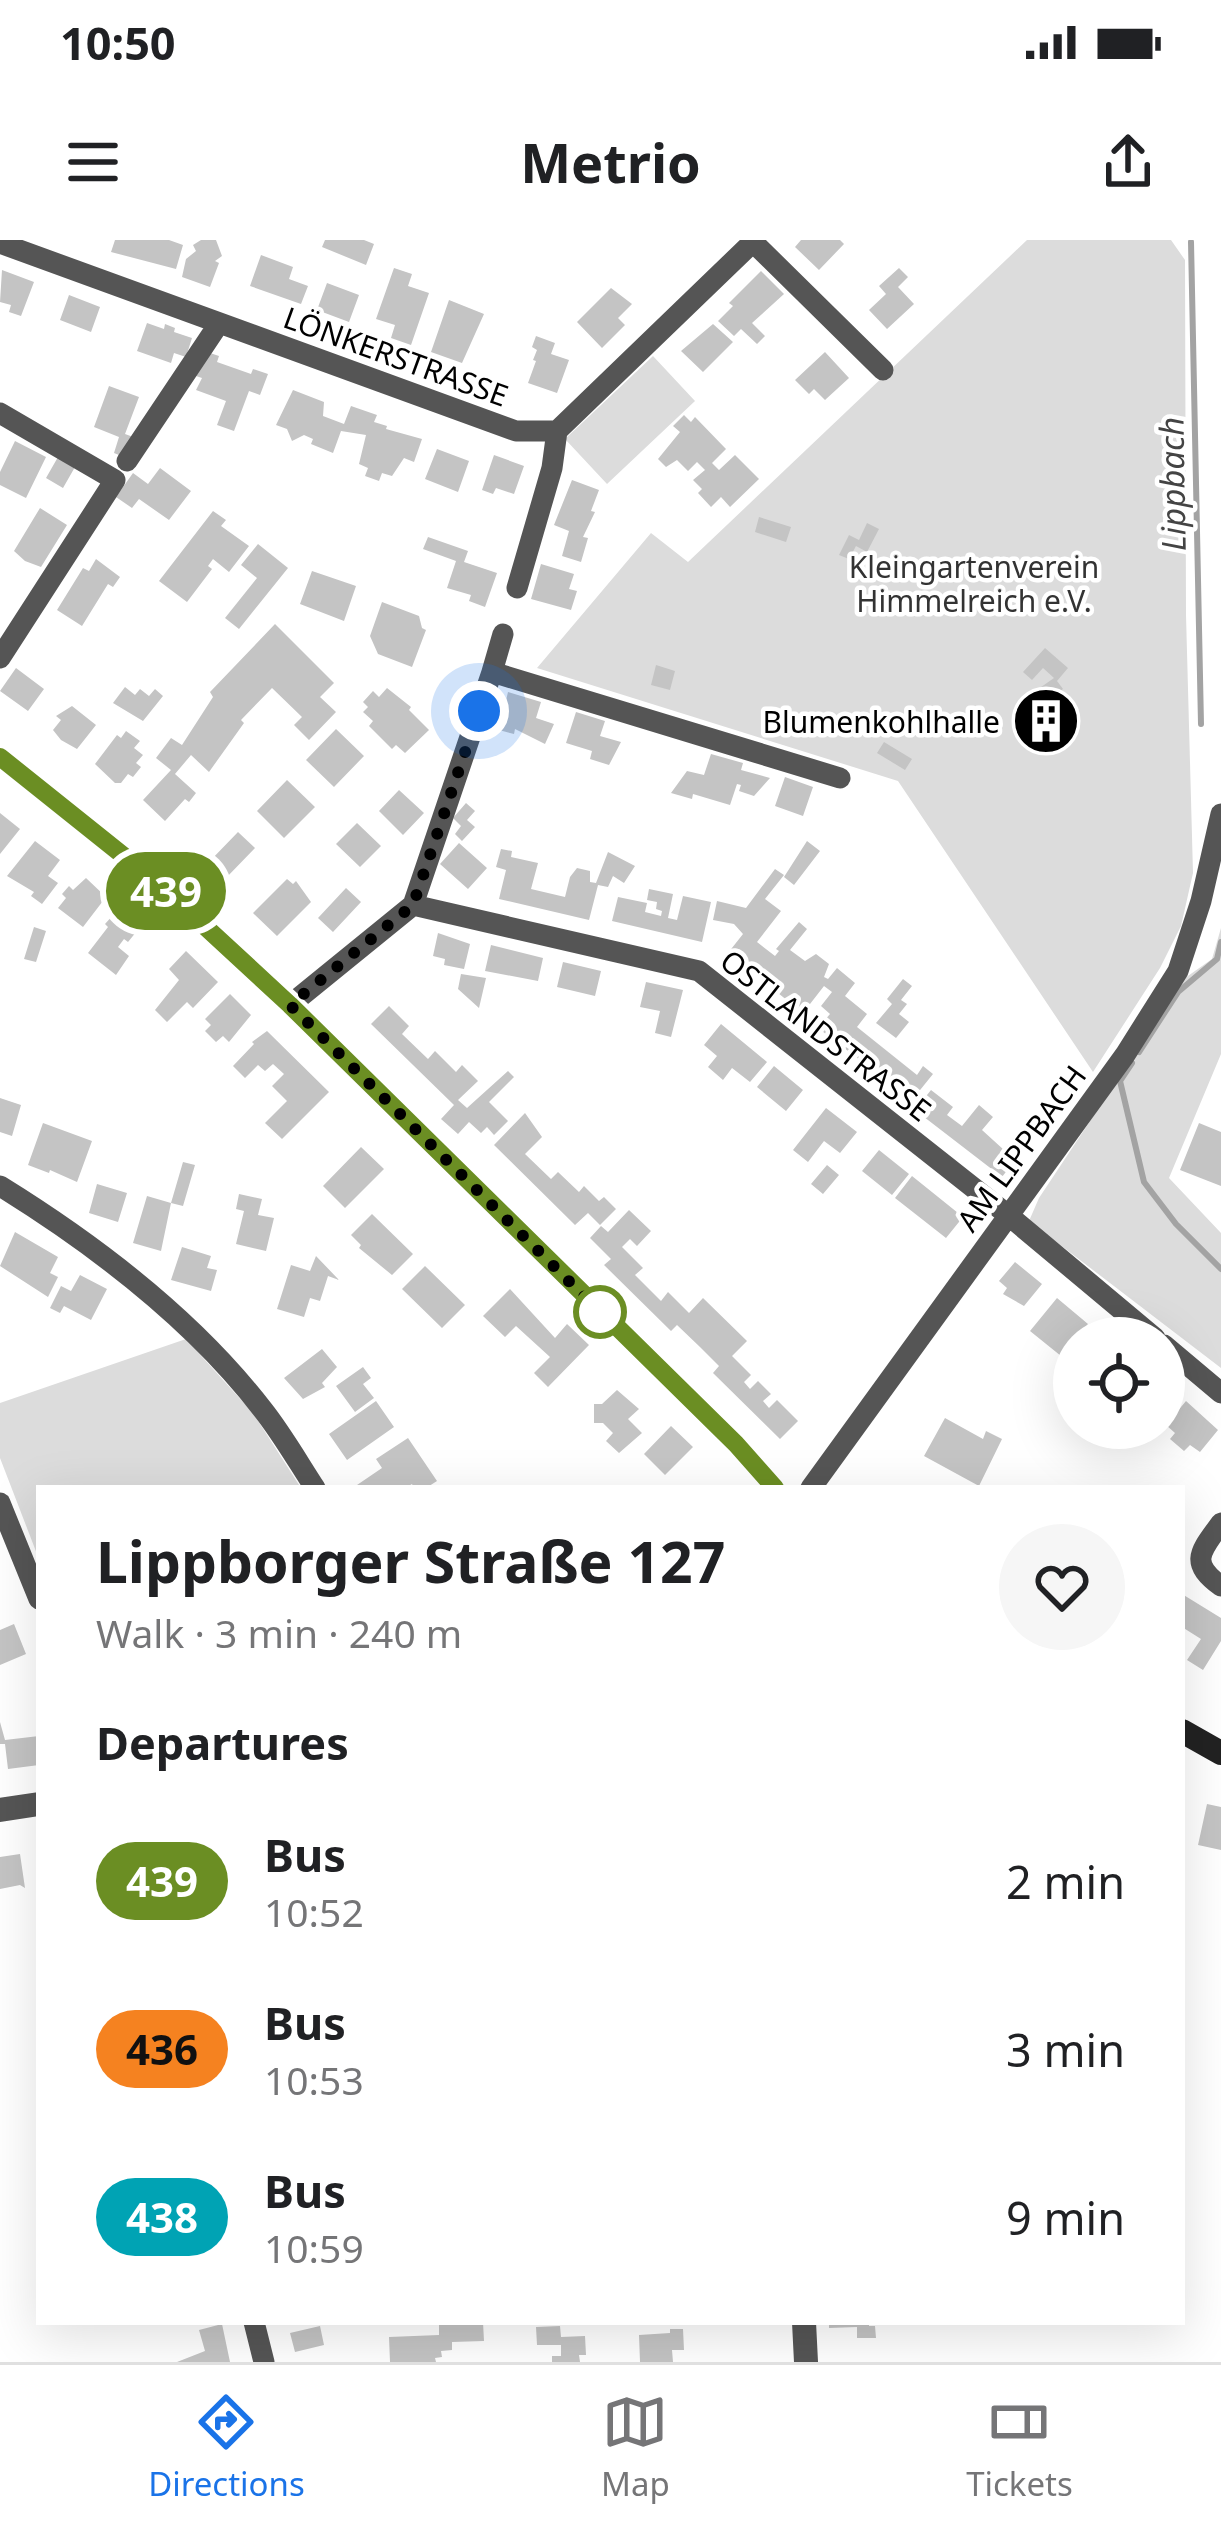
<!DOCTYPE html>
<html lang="en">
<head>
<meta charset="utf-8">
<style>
  :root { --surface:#fff; --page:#f6f6f6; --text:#202124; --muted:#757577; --line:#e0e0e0; --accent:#1a73e8 }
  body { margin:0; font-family:"Noto Sans",sans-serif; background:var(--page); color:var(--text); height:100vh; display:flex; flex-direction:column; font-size:45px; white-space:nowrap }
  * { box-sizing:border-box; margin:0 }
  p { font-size:39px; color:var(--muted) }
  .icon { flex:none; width:66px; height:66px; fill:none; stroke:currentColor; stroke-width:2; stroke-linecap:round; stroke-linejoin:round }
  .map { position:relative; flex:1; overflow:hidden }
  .sheet { position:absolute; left:36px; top:1245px; width:1149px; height:840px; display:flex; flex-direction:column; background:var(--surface); border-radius:0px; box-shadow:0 12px 48px #0002 }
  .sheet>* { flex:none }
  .badge { padding:0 24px; border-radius:39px; font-size:42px; line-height:78px }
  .fabs { position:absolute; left:1053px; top:1077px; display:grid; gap:24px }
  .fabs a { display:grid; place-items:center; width:132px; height:132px; border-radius:50%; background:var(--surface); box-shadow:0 12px 48px #0002; font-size:60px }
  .you { position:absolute; width:60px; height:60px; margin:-30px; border:9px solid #fff; border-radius:50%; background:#1a73e8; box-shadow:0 0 0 18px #1a73e833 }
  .map>.badge { position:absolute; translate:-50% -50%; box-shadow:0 0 0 6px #fff }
  h2 { padding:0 60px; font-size:45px; line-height:108px }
  .round { display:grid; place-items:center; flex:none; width:126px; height:126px; border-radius:63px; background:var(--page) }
  .headline { display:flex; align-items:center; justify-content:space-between; height:204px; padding:0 60px }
  h1 { font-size:57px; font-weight:700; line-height:90px }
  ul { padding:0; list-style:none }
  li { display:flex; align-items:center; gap:36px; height:168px; padding:0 60px }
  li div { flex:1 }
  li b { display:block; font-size:45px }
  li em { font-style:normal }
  li .badge { min-width:132px; font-weight:700; text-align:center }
  .status { display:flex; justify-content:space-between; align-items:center; height:84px; padding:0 60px; background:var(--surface); direction:ltr }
  .status svg { height:33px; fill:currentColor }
  header { display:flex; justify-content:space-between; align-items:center; height:156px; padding:0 60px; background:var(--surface); font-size:54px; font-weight:700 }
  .menu { display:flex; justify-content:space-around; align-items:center; height:168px; border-top:3px solid var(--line); background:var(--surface); font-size:33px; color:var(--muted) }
  .menu a { display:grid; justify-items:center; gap:6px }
  .menu .on { color:var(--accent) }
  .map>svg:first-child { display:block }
</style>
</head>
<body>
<div class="status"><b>10:50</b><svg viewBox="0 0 49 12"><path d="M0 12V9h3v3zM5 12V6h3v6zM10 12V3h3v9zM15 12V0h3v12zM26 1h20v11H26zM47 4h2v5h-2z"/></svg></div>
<header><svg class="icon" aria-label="menu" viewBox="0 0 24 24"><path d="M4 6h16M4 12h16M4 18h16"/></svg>Metrio<svg class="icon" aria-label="share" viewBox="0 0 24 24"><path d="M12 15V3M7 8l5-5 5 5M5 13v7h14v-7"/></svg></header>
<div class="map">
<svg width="1221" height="2122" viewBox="0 0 1221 2122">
  <rect width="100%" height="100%" fill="#fff"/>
  <path fill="#dcdcdc" d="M1027,0H1171L1185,20L1186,375L1193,633L1181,686L1160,728L1093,832L898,541L537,428L651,293L688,322Z
    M653,116L695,161L607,244L565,199Z
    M1221,688V814L1169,938L1221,993V1128L1029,981L1039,958L1185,738L1212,719Z
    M186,1099L253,1173L301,1248H39L37,1314L0,1218V1163Z"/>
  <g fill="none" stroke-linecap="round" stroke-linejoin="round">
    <path stroke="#a3a3a3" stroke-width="6" d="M1191,2L1201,484
      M1139,812L1178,752L1217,719L1221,702
      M1132,823L1120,841L1144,942L1176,984L1221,1029"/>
  </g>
  <path fill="#c4c4c4" d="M115,0H169L183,5L176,29L111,12Z
    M216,0L222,16L215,21L219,23L210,47L182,37L186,19L196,11L193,5L201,0Z
    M325,0H364L374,4L366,25L322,7Z
    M801,0H840L844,4L819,30L795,7Z
    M261,15L293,27L289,39L308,46L301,64L250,46Z
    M394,28L412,34L408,46L429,53L411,105L391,98L395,85L376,79Z
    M899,28L908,37L898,47L914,64L887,89L869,70L886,54L879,46Z
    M2,30L34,42L21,76L9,72L11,65L0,62Z
    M761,31L784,54L752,83L765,96L757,104L741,89L734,96L718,81L733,66L729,63Z
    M327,43L359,55L349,82L317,70Z
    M611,48L632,64L618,78L625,85L602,108L577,82Z
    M69,55L100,67L91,92L60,80Z
    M449,60L484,74L462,123L431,112Z
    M147,83L164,89L165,84L175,88L174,92L192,98L186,117L174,113L171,123L137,111Z
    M713,84L733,102L703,132L681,111Z
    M536,96L555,103L551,114L569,120L557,153L528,143L536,121L533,120L537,110L532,107Z
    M207,112L219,116L217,122L251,134L253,129L268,134L260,155L249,151L234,191L217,185L226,161L196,150L202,138L193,135Z
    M825,112L849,138L825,160L814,149L809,154L795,140Z
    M109,146L139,157L125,194L136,198L124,217L114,213L119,197L94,187Z
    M293,150L324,162L323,176L344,184L351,166L377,175L374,182L387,186L386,189L422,199L414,222L404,218L392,236L382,233L379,241L365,236L368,228L359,224L366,195L341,191L333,213L311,204L313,199L304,195L292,201L287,189L276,185Z
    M684,175L691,182L695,177L726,209L712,223L719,230L735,215L759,239L730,267L721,257L711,267L698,253L702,249L693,240L705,230L697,222L688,231L677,220L666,227L658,219L680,192L673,186Z
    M15,201L46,217L26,258L0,245V232Z
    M437,209L469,221L458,252L425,239Z
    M494,215L524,226L514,254L496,248L493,254L482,250Z
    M58,217L75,227L63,248L46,238Z
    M160,228L191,251L169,280L139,259L132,268L116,257L133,233L148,244Z
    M572,240L599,250L591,271L595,272L583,297L588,298L581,322L562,316L569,291L554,285Z
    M40,268L67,285L41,327L25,321L14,311Z
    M213,271L226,280L221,286L249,306L229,332L213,319L208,326L212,329L187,362L159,341Z
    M759,277L791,287L786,302L755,292Z
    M867,283L879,289L867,312L856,306L849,319L839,315L849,295L859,300Z
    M428,297L468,311L464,322L497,333L485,367L469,361L471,355L447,348L456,321L423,309Z
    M258,304L288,328L239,389L225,378L257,338L241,325Z
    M96,319L120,337L113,347L108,344L82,386L57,370L83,328L89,331Z
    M541,324L574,334L569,349L577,351L571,370L531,359Z
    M312,331L356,346L344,381L300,364Z
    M382,362L419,376L422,388L426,390L412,427L378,414L370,396Z
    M275,384L334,443L320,457L336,472L309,500L294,485L302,477L272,448L241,480L244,483L209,532L191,515L175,534L196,553L189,562L185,559L165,581L143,560L171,530L156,518L171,498L182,505L213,457L210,452Z
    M1045,408L1068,428L1057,441L1063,449L1056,454L1072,476L1033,505L1019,487L1052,463L1049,459L1043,464L1034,452L1054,438L1043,428L1032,440L1023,432Z
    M656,425L675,431L670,450L651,445Z
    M16,428L44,449L28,471L0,451Z
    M125,447L135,455L140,449L149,456L155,449L163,456L143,481L113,463Z
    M387,448L411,467L409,470L429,490L405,513L396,505L392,509L369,486L373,481L363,472L368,467L363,462L373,451L379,457Z
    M508,452L541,462L536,478L554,484L545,504L515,489L514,494L499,490Z
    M72,466L96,485L77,509L61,500L53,490L61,480L56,476Z
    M576,472L605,481L600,496L621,502L609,525L590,519L592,511L566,503Z
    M336,489L364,516L334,547L306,520Z
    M126,491L140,501L134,508L143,515L136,523L141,527L133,537L128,534L121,543H115L95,524L117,495L121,498Z
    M884,502L912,519L905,530L877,513Z
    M711,514L743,523L741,530L770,538L754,556L739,551L741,545L737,544L730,565L693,554L692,559L671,553L687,531L704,535Z
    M785,537L813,547L803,576L775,566Z
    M287,540L315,567L284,598L257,571Z
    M399,550L424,573L403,595L379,571Z
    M466,563L475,571L467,580L475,587L462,601L455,594L461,586L453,578Z
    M0,573L20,589L0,614Z
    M357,583L381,606L360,627L336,604Z
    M238,592L255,608L225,639L208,623Z
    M35,601L60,620L48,636L58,643L42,664L31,656L34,652L7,636Z
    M807,601L820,611L794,645L784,637Z
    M459,603L487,628L468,649L440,624Z
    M501,609L512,611L511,617L538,623L531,649L565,657L570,637L577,628L590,631V642L596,643L608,612L635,626L624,643L613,636L608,647L598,645L589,680L499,659L506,630L496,627Z
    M775,629L784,635L765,659L781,671L757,702L775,716L779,711L776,709L799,682L807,689L790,710L805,721L816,714L829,724L824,737L828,739L837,728L855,743L845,756L867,774L857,787L917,835L923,826L933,834L912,860L818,788L830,774L821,766L832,752L824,746L803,773L728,713L743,694L734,684L713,680L717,661L746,668Z
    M86,638L106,657L83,687L58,668L66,658L62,654L69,646L73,650Z
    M287,639L293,644L296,641L311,662L277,696L253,673Z
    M346,648L361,662L333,692L318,678Z
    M649,649L673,654L668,678L677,680L683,656L711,662L702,702L612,681L618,657L647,663L645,672L661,676L662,671L656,669L657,662L647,660Z
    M127,657L150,675L128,702L124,699L118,707L129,716L116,735L88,713L108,687L105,684L114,674L110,671Z
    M34,687L46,691L36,722L24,719Z
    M438,693L470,704L464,729L444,725L445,719L433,716Z
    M491,705L543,718L538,741L485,731Z
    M186,711L218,742L193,768L187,762L167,782L155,770L179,740L169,729Z
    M563,722L601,731L595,756L557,747Z
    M461,734L486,738L479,768L458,749Z
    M903,739L912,746L901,760L907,764L899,774L909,782L896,798L876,783L892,764L887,759Z
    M646,742L683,750L671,797L655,793L660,771L640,767Z
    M230,754L251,775L229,802L223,796L216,802L205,791L211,785L205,779Z
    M389,766L409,786L402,794L428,819L435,811L456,832L462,825L478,841L458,860L467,868L508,831L514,837L489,862L508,881L494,895L487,887L481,893L469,882L458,894L441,879L454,865L371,784Z
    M721,784L767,822L750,842L732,828L723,840L708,827L717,816L704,805Z
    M267,791L329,852L282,899L265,883L287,861L272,846L284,834L273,824L265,831L258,825L245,838L233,826L254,804L252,802Z
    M774,826L803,850L786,871L757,847Z
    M931,850L953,867L947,875L962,886L979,865L993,877L982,890L1015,920L1002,937L915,870Z
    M0,858L21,865L12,896L0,892Z
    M826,868L857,892L840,913L824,901L808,922L793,910Z
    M525,873L542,897L525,914L551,939L558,932L579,952L584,946L599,961L604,957L616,969L600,985L588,973L575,985L494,905Z
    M43,883L92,901L77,942L50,930L49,933L28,925Z
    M1199,883L1221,892V946L1180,930Z
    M361,907L384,929L345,968L323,946Z
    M879,910L909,934L892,955L862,931Z
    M183,922L195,925L183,966L171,963Z
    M827,925L839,935L823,954L811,944Z
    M912,936L963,977L946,998L895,958Z
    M97,944L127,953L118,982L89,973Z
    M239,954L262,959L258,975L274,978L266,1011L236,1004L244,971L236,969Z
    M147,956L171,963L161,1011L133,1003Z
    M629,970L651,991L637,1006L630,999L622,1007L643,1028L635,1035L661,1061L668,1052L689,1073L703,1058L747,1101L732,1116L751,1135L744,1142L750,1149L758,1141L771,1154L763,1161L769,1168L777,1160L798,1181L780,1199L713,1133L719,1126L700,1107L677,1085L671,1091L604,1025L611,1019L590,998L601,986L608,992Z
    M372,974L413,1014L392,1035L359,1008L361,1005L351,995Z
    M15,992L58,1017L50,1033L58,1037L48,1057L0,1026Z
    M182,1007L211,1016L207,1028L217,1030L211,1051L171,1040Z
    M316,1016L339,1040L328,1036L320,1061L310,1058L304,1077L277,1069L291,1025L310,1031Z
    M1015,1022L1042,1044L1024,1066L1003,1054L1007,1048L999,1041Z
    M425,1026L465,1065L442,1088L402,1049Z
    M80,1035L107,1049L91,1080L64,1066L60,1073L50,1068L61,1046L71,1051Z
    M510,1049L555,1098L567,1084L589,1105L548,1147L534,1133L550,1117L516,1086L505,1097L483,1076Z
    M1057,1058L1088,1084L1061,1116L1030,1091Z
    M322,1109L337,1127L322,1143L325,1147L303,1159L284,1138Z
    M363,1127L371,1138L363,1144L374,1158L355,1172L336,1146Z
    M617,1150L639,1169L628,1179L642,1193L619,1213L606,1201L613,1193L603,1183H594V1164H602Z
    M376,1161L394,1187L347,1220L329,1194Z
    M1186,1161L1218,1190L1200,1212L1190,1205L1184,1211L1170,1199L1175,1193L1166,1185Z
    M945,1178L983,1199L986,1191L1002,1199L979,1246L924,1216Z
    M671,1186L693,1207L665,1235L644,1214Z
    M408,1198L437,1241L426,1248H414L412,1244L405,1248H359L357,1245L382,1228L376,1219Z
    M1182,1354L1221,1378V1401L1203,1430L1187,1420L1201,1399L1182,1387Z
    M14,1384L26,1414L0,1425V1390Z
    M0,1482L5,1500L39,1496V1525L8,1529L5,1504H0Z
    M1207,1564L1221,1567V1610L1198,1605Z
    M20,1614L25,1648L20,1645L0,1649V1617Z
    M451,2082H483L484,2101L452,2102V2110L441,2111L442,2117L435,2118L436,2122H390L389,2097L439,2095V2084Z
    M829,2082H869V2086H875L876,2098H857V2087L829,2088Z
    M222,2084L230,2122H177L205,2111L199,2090Z
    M320,2086L324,2105L295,2112L290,2093Z
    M560,2086L561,2097L585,2096L586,2115H579L580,2122H552V2116H561V2105H537L536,2087Z
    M670,2089H683L684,2110H672L673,2122H640L639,2095L670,2093Z"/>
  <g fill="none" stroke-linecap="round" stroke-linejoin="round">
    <path stroke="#555" stroke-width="21" d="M753,2L883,130
      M0,3L516,191H557
      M0,173L115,240L0,418
      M127,221L218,85
      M517,348L552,228L557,191L755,0
      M492,432L503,394
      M413,665L492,432L840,538
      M290,765L413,665L699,731L1008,975L1155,1098
      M0,946C97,1006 193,1079 263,1170C282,1194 298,1222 315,1248
      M1164,1105L1221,1153
      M811,1248L1125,815L1178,731L1201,661L1221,574
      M0,1263L39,1359
      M1221,1283C1201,1311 1188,1322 1221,1346
      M254,2082L264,2122"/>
    <path stroke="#555" stroke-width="24" d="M0,1570L39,1564
      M804,2082L806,2122"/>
    <path stroke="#222" stroke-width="24" d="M0,518L160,645L290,765L736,1204L775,1248
      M1182,1491L1221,1513"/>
  </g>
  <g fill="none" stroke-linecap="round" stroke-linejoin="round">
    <g stroke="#fff" stroke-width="27">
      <path id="line" d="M0,517L160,645L290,765L736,1204L775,1248"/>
    </g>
    <use href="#line" stroke="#6b8e23" stroke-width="18"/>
    <path stroke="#000" stroke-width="12" stroke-dasharray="0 21.6" d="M479,471L413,665L290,765L600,1072"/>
  </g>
  <defs>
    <g id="building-disc" transform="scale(3.45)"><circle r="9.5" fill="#000" stroke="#fff"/><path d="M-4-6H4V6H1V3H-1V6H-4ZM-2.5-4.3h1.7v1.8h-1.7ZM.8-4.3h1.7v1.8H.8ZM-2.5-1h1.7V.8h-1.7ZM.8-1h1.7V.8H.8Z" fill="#fff"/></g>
  </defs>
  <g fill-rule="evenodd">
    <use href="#building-disc" x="1046" y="481"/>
  </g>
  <circle fill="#fff" stroke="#6b8e23" stroke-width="6" cx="600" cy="1072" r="24"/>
  <g text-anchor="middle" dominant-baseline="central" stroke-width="9" stroke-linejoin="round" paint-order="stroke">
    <g font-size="30" fill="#000" stroke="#fff">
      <text transform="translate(396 116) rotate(20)">LÖNKERSTRASSE</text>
      <text transform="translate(826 795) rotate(38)">OSTLANDSTRASSE</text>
      <text transform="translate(1021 908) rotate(-54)">AM LIPPBACH</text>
    </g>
    <g font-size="30" fill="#333" stroke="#fff">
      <text x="974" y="326">Kleingartenverein<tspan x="974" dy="34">Himmelreich e.V.</tspan></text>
    </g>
    <g font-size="30" fill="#000" stroke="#fff" text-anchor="end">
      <text x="1000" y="481">Blumenkohlhalle</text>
    </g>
    <g font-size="33" font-style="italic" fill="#444" stroke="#fff">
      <text transform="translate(1172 244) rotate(-91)">Lippbach</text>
    </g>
  </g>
</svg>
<div class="fabs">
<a><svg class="icon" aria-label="locate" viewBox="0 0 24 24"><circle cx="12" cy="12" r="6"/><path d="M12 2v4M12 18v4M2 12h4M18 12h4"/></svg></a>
</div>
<div class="you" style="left:479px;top:471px"></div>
<b class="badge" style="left:166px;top:651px;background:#6b8e23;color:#fff">439</b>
<section class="sheet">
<div class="headline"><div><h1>Lippborger Straße 127</h1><p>Walk · 3 min · 240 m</p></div><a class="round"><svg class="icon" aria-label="heart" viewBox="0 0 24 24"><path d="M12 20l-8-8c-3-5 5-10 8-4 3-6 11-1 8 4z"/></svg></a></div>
<h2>Departures</h2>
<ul>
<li><span class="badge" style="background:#6b8e23;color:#fff">439</span><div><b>Bus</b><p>10:52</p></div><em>2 min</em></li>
<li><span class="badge" style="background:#f58220;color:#111">436</span><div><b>Bus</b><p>10:53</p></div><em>3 min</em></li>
<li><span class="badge" style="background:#00a3b4;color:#fff">438</span><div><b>Bus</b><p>10:59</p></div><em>9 min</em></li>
</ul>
</section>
</div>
<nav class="menu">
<a class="on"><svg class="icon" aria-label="directions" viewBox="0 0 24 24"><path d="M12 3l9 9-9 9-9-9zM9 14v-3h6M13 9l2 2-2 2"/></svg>Directions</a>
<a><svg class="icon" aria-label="map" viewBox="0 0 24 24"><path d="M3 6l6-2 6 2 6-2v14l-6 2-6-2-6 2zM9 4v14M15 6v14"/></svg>Map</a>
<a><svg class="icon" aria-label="tickets" viewBox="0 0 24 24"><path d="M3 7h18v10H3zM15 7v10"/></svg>Tickets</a>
</nav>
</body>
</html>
